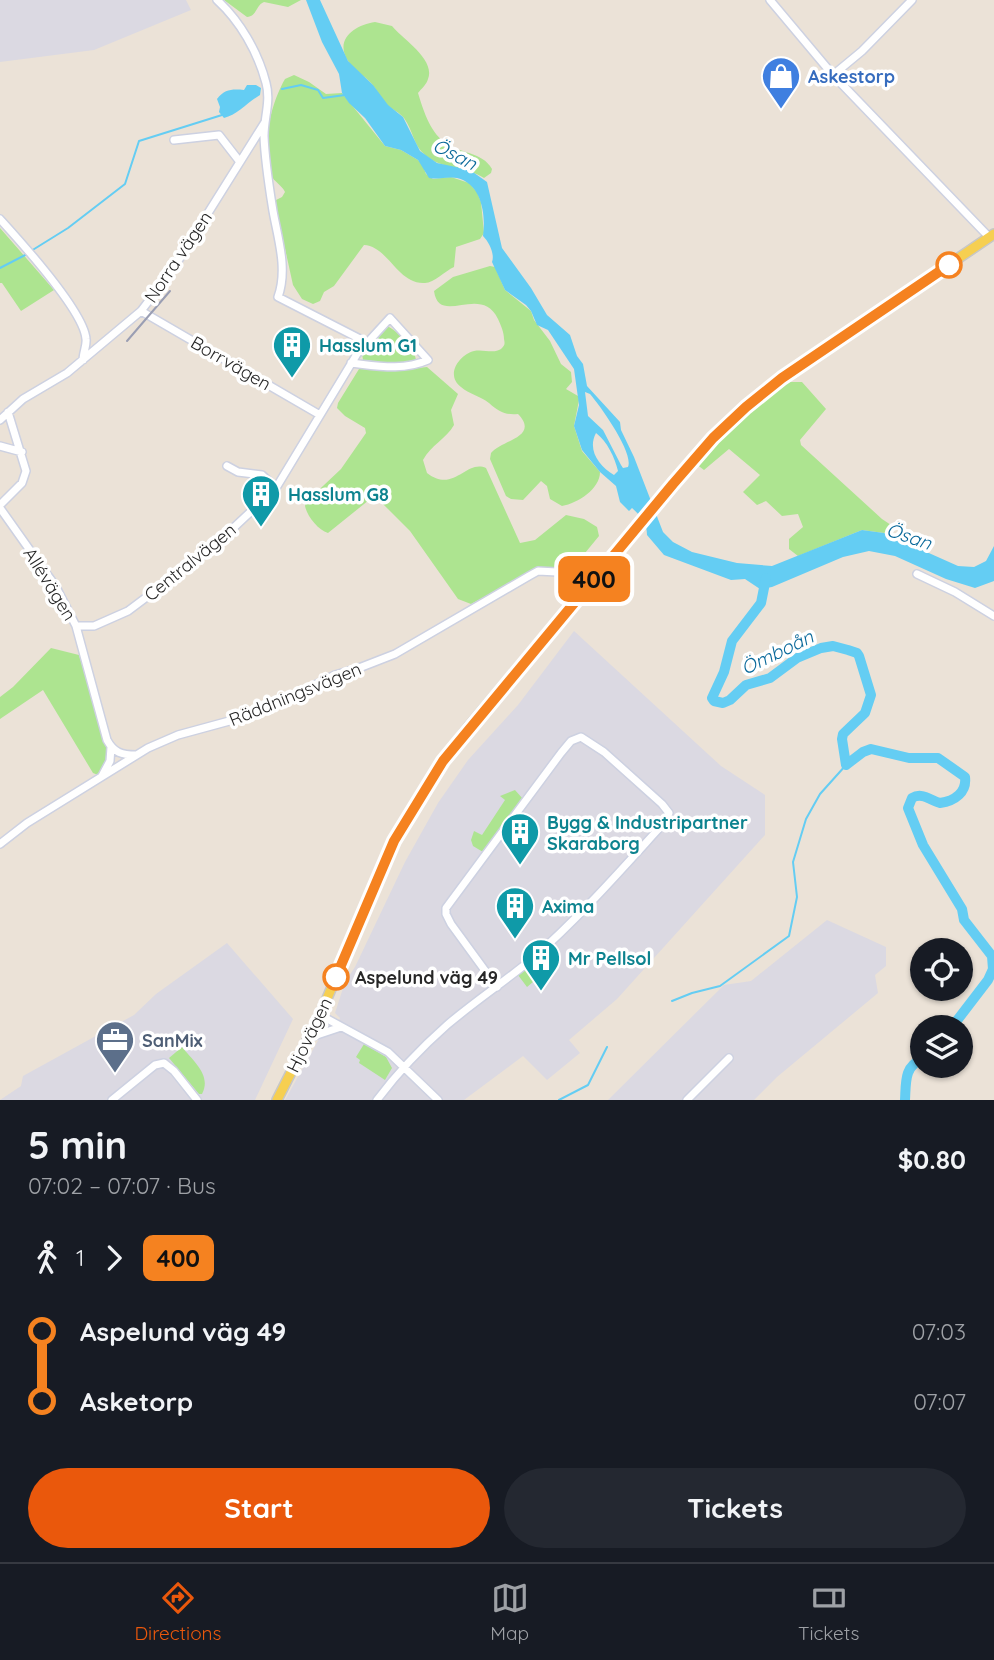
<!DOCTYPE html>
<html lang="en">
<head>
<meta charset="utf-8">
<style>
  :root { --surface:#171b24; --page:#242831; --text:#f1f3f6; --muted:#9ea1a6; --line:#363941; --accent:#ea580c }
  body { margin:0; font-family:Quicksand,sans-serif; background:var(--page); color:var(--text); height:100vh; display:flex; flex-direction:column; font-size:26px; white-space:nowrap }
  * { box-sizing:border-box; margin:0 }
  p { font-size:23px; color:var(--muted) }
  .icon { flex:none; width:38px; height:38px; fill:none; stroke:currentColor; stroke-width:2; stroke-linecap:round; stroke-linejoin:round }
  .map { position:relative; height:1100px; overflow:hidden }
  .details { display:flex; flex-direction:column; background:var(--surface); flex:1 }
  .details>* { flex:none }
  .badge { padding:0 14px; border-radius:10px; font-size:24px; line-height:46px }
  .buttons { position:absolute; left:910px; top:938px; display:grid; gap:14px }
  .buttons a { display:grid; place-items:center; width:63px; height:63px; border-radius:50%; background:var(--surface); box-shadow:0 2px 5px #0004; font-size:35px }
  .map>.badge { position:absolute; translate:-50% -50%; box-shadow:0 0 0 4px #fff }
  .legs { display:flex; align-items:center; gap:10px; height:77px; padding:0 28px; font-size:23px }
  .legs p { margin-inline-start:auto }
  .head { display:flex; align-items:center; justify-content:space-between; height:119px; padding:0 28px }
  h1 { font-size:38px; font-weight:700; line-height:52px }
  .primary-button { display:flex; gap:14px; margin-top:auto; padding:14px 28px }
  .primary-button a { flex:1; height:80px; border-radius:42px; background:var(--accent); color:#fff; font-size:28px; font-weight:700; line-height:80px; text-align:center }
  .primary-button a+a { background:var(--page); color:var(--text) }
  ul { padding:0 28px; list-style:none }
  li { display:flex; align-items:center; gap:24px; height:70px; font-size:26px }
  li i { display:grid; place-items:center; width:10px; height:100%; margin:0 9px; background:currentColor }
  li i::after { content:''; width:18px; height:18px; margin:-9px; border:5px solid; border-radius:50%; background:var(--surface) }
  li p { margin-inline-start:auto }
  li:first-child i { background:linear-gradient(#0000 50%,currentColor 0) }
  li:last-child i { background:linear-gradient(currentColor 50%,#0000 0) }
  .tab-bar { display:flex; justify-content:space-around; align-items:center; height:98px; border-top:2px solid var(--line); background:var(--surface); font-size:19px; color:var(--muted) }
  .tab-bar a { display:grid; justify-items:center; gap:4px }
  .tab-bar .current { color:var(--accent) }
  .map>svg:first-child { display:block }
</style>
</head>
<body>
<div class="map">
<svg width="994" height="1100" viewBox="0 0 994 1100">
  <rect width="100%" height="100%" fill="#ebe2d7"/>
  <path fill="#dbd9e2" d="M0,0H186L191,10L94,50L0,62Z
    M574,631L721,766L765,795V835L617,999L569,1040L580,1053L547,1080L523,1056L464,1100H285L320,1037L333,1034L340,1018L335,1013L345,982L355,967L405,862L438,803L468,760L518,705Z
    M827,920L886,947V966L875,975L878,993L777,1077L754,1100H608L724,985L751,981Z
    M227,943L293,1019L255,1100H0L21,1086L23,1076L134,1015L156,994Z"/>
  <path fill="#ade490" d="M224,0H301L288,7L264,2C256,5 257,16 247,17Z
    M375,22L392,26C401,38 436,59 428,79C427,84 421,89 418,93C423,109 429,130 444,142C459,154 482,151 492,169L491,173L484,178C466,166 442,170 425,155C413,145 413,130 404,118C399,112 393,110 387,105C381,99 377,90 371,83C364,75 354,71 348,61C334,39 355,25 375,22Z
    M294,75L309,82L326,94L342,93L385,146L401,150L418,160L423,166L426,174L433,179L451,177L469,183L477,192L481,202L484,233L480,239L456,247L454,267C445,271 434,283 425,283C398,285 388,246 364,245L334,286L324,292L320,301L313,304L302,299L293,285L275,203L276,200L282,197L285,192C282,185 274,182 271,175C260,148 271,103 285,79Z
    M0,228L54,290L21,311L2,283H0Z
    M490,266L495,267L505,290L531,311L534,320L550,341L561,364L571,372L572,382L566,389L578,396L579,400L574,426L582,451L600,472C600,489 578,503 562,506L550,499L547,486L541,481L523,500L511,499L506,496L490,459L491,453C502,440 540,437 518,414C505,415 499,412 489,403C480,396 469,394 461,387C445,375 459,355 474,351C483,349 494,354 501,349C505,345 505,344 504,339C504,332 501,326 498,319C481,283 439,327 434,291L453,277Z
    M387,326C397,330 415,349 416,360L400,364L363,360L362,353Z
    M427,367L458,394L451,410L454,425C446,439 431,445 423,460L427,473C454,494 466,459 486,468L520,543L535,540L566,515L584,519L597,527L599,536L576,564L565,569L539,568L471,604L458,599L410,531L378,499L369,500L328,533C318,530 307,516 305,506L306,502L341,469L366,433L365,428L345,416L337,408L338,403L359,369L400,370Z
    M783,382H802L826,409L800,440L801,445L882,519L894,527L884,533L862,530L798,556L789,549V539L803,527L798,514L782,516L766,501L757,505L743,492L760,475L729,449L704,470L696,464L723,433Z
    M51,648L79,655L107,746L105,764L98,775L93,773L43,690L0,719V697L13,687Z
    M515,790L523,799L483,852L473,846L471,840L474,831L482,835L505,800L500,796Z
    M548,951L558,961L527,987L518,975Z
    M364,1044L386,1057L392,1068L385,1080L359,1063L360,1060L356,1057Z
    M182,1047C193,1061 212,1075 202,1094H199L169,1058Z"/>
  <path fill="#64cdf3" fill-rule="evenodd" d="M306,0H320L348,61L373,85L388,105L403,117L420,151L437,163L470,170L487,182L502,248L531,288L547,315L570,335L577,356L583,364L587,386L620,422L621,430L634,457L663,532L673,542L692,552L737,563L772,566L862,530L884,533L958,566L974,567L986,561L994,546V581L975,588L946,579L895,556L869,551L843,557L772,587L760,589L745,579L731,580L664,555L647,535C647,523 641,516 632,508L629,511L620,502L616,486L600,472L582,450L574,426L579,405L574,369L548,330L537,325L531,311L526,305L505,290L492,262C495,254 489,242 483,236C486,215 482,184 457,178C448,176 438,180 429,178L418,160L401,150L385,146L365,118L349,103L342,93L339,74L322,42ZM585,392L590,394C601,407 634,453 628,467L623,468L621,465L603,430L588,416ZM596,433C607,441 615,458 618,471L614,475C599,466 587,450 596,433Z
    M247,85H256L261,88L260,95C248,102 237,115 224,118L219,112L220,107L217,99C225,89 232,89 244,90Z"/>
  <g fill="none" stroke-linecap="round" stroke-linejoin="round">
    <path stroke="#64cdf3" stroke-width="2" d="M282,89L301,85L318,90L323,98L345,95
      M31,251L68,228L125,184L139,141L222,115
      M0,268L27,254
      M993,968H994
      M672,1001L692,993L720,986L789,936L797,897L793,862L806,819L820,794L846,765
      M559,1100L588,1085L607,1047"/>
    <path stroke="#64cdf3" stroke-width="10" d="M766,578L761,603L732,641L724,672L712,698L714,701L723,703L730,700L746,685L770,678L797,658L821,648L833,646L848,650L857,653L859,656L871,695L865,713L843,734L842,739L846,765L863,752L871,749L909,758H938L965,777C967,792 955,801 940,803C930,800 922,792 912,798L908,808L923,845L962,909L964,920L992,956L993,969L988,980L952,1027
      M905,1100C906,1084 904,1065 922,1060"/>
    <g stroke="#cdd1e1" stroke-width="10">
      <path id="minor" d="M217,0C240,21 258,52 266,83C271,101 264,118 264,136C265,162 269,186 273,211C278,239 288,269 278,297L366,342
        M770,0L833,75L989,237
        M833,75L862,51L912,0
        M174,140L219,135L240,162
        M0,219C20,241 84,311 86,339C87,345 83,353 83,360
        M141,311L320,415
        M0,420L23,399L67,373L141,311L173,269L265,122
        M0,446L22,452
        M227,466L238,472L262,475L276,488
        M0,505L22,483L26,471L8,412
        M0,508L56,587L76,626L107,740C114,753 122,755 136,755
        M917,574L955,592L994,616
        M76,626H94L128,611L212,548L276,488L357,354L390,318L428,360C403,371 378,366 351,363
        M102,776L110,761L111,747
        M0,844L27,823L148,748L178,735L233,720L275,705L335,675L359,668L395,654L529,576L538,571L557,572
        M320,1015L388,1052L438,1100
        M308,1038L341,1027
        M112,1100L155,1065L164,1063L174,1071L197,1100
        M377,1100C398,1072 421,1048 447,1025C474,1002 504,982 532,959C579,918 621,870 663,824L669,813L662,804L604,752L581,737L571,741L561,753L446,908V914L451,924L497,987
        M687,1100L729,1058"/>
    </g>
    <g stroke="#c7c7c7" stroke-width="12">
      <path id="major" d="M277,1100L320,1015L394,841L443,760L470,725L673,484L713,438L746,407L782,378L994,234"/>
    </g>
    <use href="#minor" stroke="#fff" stroke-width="7"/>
    <use href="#major" stroke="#f6cf51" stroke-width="9"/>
    <path stroke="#9a9eb3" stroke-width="2" d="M127,341L170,291"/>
  </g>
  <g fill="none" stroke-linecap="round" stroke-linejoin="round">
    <g stroke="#fff" stroke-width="16">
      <path id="line-1" d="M336,977L394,841L443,761L673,484L713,438L746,407L782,378L949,265"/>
    </g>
    <use href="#line-1" stroke="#f58220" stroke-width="10"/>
  </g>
  <defs>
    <g id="shop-pin" transform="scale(2.0125)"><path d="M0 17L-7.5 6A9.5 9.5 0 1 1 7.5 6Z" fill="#3f7fe0" stroke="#fff"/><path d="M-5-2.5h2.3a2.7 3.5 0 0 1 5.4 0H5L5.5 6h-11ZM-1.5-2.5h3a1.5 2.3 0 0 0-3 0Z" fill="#fff"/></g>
    <g id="building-pin" transform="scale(2.0125)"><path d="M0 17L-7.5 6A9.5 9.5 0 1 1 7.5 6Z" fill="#0f9aa8" stroke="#fff"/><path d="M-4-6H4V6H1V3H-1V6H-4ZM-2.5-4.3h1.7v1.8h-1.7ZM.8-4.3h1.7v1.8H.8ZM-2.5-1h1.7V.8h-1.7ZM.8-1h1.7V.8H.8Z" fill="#fff"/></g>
    <g id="office-pin" transform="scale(2.0125)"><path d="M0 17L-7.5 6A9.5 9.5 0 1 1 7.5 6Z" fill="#5c6f8a" stroke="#fff"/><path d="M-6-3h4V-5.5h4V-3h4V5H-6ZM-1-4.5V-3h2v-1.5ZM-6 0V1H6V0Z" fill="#fff"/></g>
  </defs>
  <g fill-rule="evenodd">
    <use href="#shop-pin" x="781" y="76"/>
    <use href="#building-pin" x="292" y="345"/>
    <use href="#building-pin" x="261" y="494"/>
    <use href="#building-pin" x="520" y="832"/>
    <use href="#building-pin" x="515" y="906"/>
    <use href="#building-pin" x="541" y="958"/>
    <use href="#office-pin" x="115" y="1040"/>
  </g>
  <g fill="#fff" stroke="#f58220" stroke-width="3.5">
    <circle cx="949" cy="265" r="12"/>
    <circle cx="336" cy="977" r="12"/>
  </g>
  <g text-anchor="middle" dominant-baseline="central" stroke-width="7" stroke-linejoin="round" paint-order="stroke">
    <g font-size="18" font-weight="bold" fill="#366cbe" stroke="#fff" text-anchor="start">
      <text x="808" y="76">Askestorp</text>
    </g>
    <g font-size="18" fill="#272727" stroke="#fff">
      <text transform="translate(178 257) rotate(-56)">Norra vägen</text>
      <text transform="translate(231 363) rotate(30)">Borrvägen</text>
      <text transform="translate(190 562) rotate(-39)">Centralvägen</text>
      <text transform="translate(50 584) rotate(58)">Allévägen</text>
      <text transform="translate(295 694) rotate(-22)">Räddningsvägen</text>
      <text transform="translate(309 1035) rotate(-64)">Hjovägen</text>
    </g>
    <g font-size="18" font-weight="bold" fill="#0d838f" stroke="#fff" text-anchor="start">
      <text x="319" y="345">Hasslum G1</text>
      <text x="288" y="494">Hasslum G8</text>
      <text x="547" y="822">Bygg &amp; Industripartner<tspan x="547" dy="21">Skaraborg</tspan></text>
      <text x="542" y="906">Axima</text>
      <text x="568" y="958">Mr Pellsol</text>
    </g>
    <g font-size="18" font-weight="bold" fill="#272727" stroke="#fff" text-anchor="start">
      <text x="355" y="977">Aspelund väg 49</text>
    </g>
    <g font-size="18" font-weight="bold" fill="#4e5e75" stroke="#fff" text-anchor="start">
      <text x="142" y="1040">SanMix</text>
    </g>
    <g font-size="19" font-style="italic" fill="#08689a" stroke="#fff">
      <text transform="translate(455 154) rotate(27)">Ösan</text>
      <text transform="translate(909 536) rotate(19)">Ösan</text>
      <text transform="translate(777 652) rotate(-26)">Ömboån</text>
    </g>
  </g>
</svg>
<div class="buttons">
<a><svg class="icon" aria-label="locate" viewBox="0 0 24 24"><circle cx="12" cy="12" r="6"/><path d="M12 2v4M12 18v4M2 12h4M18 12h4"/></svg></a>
<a><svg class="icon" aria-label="layers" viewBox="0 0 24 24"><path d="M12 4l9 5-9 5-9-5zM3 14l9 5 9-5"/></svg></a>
</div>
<b class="badge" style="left:594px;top:579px;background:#f58220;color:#111">400</b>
</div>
<section class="details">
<div class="head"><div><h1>5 min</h1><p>07:02 – 07:07 · Bus</p></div><b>$0.80</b></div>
<div class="legs"><svg class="icon" aria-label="walk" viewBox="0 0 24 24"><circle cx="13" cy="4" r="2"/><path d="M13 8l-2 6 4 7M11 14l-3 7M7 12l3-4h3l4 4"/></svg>1<svg class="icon" aria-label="forward" viewBox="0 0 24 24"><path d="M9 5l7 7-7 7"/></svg><b class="badge" style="background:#f58220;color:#111">400</b></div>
<ul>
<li><i style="color:#f58220"></i><b>Aspelund väg 49</b><p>07:03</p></li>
<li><i style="color:#f58220"></i><b>Asketorp</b><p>07:07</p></li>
</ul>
<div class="primary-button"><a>Start</a><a>Tickets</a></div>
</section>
<nav class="tab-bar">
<a class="current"><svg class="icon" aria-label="directions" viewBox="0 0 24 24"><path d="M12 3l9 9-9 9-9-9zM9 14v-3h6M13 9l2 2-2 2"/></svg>Directions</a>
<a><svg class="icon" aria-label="map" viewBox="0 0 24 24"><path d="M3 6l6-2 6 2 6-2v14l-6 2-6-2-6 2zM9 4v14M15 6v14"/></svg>Map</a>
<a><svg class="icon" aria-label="tickets" viewBox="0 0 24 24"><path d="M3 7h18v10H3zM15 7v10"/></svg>Tickets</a>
</nav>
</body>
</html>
